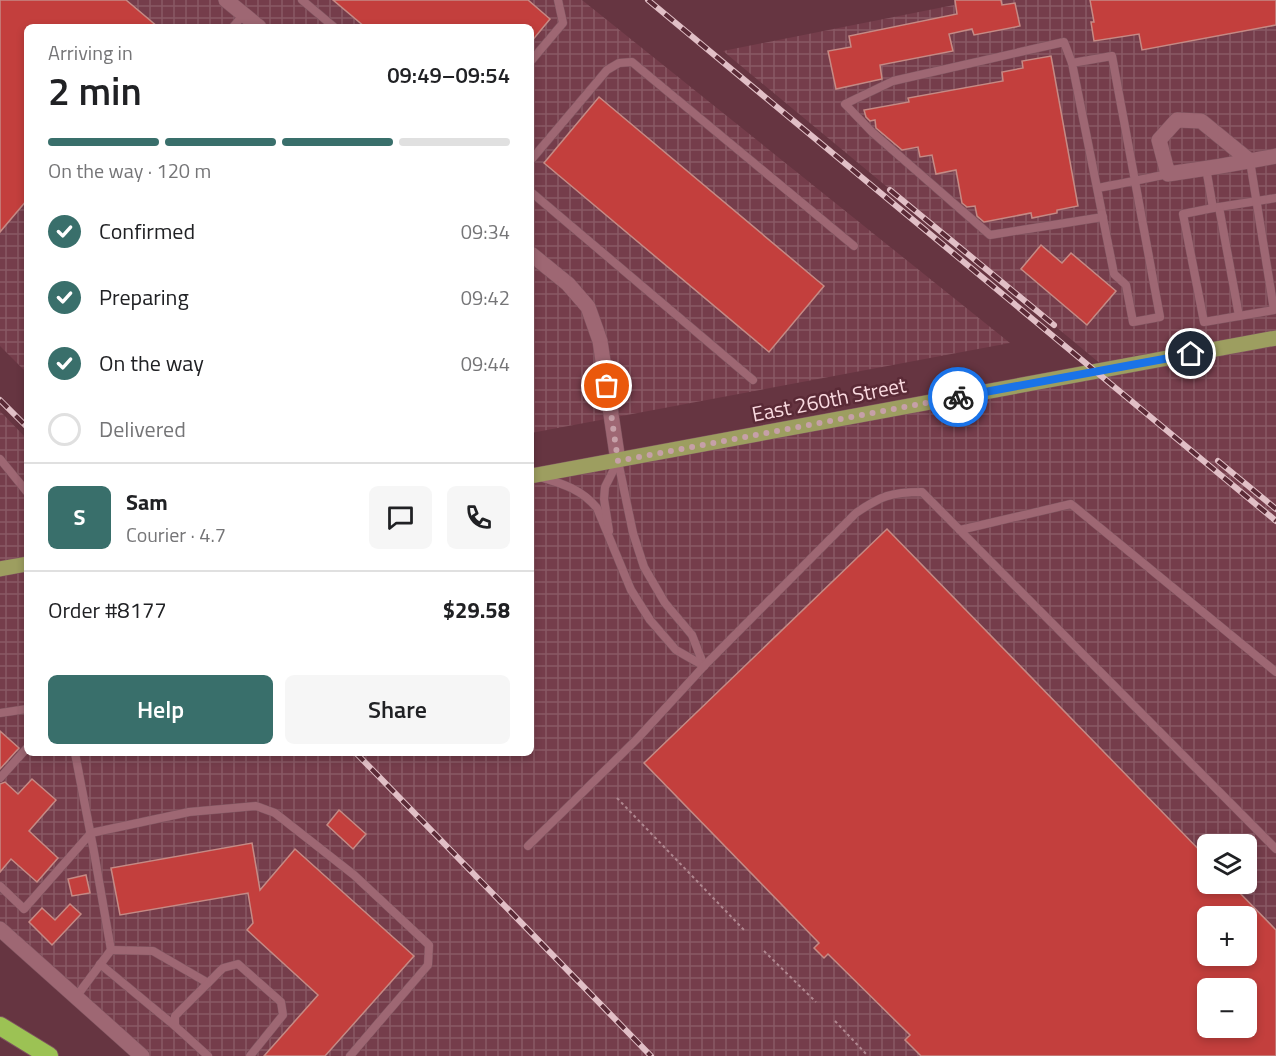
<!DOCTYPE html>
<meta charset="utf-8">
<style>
body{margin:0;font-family:"Titillium Web",sans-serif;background:#f6f6f6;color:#202124;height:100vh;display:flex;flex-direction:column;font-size:22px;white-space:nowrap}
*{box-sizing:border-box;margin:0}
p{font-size:20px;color:#757577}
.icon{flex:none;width:33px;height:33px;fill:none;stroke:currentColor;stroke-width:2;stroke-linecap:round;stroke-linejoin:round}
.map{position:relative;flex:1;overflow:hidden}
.side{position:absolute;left:24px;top:24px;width:510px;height:732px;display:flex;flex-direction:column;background:#fff;border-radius:9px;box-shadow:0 3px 9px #0003}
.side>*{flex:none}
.buttons{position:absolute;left:1197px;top:834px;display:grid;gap:12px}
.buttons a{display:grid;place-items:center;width:60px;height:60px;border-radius:9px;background:#fff;box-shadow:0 3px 9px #0003;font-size:30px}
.pin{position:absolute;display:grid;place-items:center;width:51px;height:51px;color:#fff;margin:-26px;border:3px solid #fff;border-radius:50%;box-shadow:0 2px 6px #0007}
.courier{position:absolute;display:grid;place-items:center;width:60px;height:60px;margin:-30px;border:4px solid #1a73e8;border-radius:50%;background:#fff;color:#222;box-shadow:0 2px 8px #0007}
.summary em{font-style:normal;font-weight:600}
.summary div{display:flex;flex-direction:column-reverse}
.summary{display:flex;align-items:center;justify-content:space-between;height:102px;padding:0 24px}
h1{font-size:39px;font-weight:600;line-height:45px}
.bar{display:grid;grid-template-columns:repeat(4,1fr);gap:9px 6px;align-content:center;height:72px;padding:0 24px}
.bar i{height:8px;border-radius:4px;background:#e0e0e0}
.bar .current{background:#396f6b}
.bar p{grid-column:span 4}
.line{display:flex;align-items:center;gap:15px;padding:0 24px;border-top:2px solid #e0e0e0}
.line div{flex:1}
.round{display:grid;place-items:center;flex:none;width:63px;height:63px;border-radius:9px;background:#f6f6f6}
ol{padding:0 24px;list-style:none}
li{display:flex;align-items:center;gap:18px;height:66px}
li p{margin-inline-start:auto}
li .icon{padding:6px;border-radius:50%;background:#396f6b;color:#fff;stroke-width:4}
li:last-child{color:#757577}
li i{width:33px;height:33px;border:3px solid #e0e0e0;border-radius:50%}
.button{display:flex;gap:12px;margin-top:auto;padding:12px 24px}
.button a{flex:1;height:69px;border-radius:9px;background:#396f6b;color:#fff;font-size:24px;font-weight:600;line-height:69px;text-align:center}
.button a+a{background:#f6f6f6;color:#202124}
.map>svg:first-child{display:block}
.industrial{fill:url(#industrial-grid);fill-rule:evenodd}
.building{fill:#c33f3d;stroke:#c58a85;stroke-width:1.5;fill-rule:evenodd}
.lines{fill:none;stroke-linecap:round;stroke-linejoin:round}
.service-casing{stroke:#7e535e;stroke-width:9}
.minor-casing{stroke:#7e535e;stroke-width:16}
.tertiary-casing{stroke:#7e535e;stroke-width:16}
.primary-casing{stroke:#7e535e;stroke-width:16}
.motorway-casing{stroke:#7e535e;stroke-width:20}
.path{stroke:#b08790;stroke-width:2;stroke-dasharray:3 3;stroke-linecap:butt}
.service{stroke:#9e6773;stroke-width:8}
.minor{stroke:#9e6773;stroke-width:15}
.tertiary{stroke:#9e6773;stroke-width:15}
.primary{stroke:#9d9e60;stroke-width:15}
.motorway{stroke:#9cc254;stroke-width:18}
.rail-casing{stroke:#e1bfc6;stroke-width:6}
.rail{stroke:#5a2a36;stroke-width:4;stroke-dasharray:11;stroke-linecap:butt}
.done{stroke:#c6a0a8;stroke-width:6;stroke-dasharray:0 10.8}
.route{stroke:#1a73e8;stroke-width:8}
.labels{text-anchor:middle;stroke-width:5;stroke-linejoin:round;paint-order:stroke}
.street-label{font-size:21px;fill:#f9d9df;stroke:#5a2a36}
</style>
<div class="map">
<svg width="1276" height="1056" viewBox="0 0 1276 1056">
<defs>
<pattern id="industrial-grid" width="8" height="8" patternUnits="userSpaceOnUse" patternTransform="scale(1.5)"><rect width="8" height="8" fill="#753d4b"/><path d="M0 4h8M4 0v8" fill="none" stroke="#895864"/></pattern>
</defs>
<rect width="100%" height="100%" fill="#663541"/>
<g class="industrial">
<polygon points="0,0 582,0 1010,343 531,433 531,27 27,27 27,373 0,346"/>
<path d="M954,0H1276V1056H142L0,929V411L27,439V753H531V476L1108,370L723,51L954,5ZM1208,844H1246V884H1208ZM1208,916H1246V956H1208ZM1208,988H1246V1028H1208Z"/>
</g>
<g class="building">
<polygon points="0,0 126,0 158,27 27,27 27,200 0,232"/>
<polygon points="333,0 528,0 550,19 531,42 531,27 365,27"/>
<polygon points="955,0 1001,0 1002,5 1015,3 1020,26 974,35 972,29 949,34 953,51 880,65 882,79 836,89 828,51 851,47 849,36 957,14"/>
<polygon points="1090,0 1276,0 1276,25 1142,50 1139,34 1094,41 1091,22 1094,22"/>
<polygon points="1051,56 1078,206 1057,210 1057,213 1032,218 1031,213 984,222 977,216 975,206 967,207 962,203 956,170 936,174 932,155 920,157 918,147 902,150 876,128 875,120 870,121 866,117 864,110 909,102 908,98 1003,81 1002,72 1023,68 1022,61"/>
<polygon points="599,97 824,286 769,352 544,163"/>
<polygon points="1041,245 1062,263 1071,253 1116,291 1087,325 1021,269"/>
<path d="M887,529L1208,859V884H1231L1276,930V1056H921L905,1040L910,1035L828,954L824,958L814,948L819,943L644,763ZM1208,916H1246V956H1208ZM1208,988H1246V1028H1208Z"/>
<polygon points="0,731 19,748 0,769"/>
<polygon points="32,779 56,800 29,831 58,858 37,882 11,859 0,872 0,784 5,782 18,794"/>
<polygon points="339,810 366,834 353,849 327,825"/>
<polygon points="252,843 260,890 295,849 414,956 325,1056 264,1056 318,995 247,930 253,923 248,893 120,915 111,868"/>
<polygon points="86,875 90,893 72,896 68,879"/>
<polygon points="70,904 81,914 52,945 29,922 42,908 55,920"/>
</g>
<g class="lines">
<defs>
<g id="service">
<polyline points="302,0 334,27"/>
<polyline points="233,27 244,14"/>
<polyline points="531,61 563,23 558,0"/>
<polyline points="1072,63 1064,42 893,81 845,104 872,132 990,235 1103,217"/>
<polyline points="531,160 607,70 619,63 632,62 854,246"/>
<polyline points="1206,168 1213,208 1276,198"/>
<path d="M1097,188L1072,63L1112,56L1160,317L1133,322L1126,285L1114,274L1097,188C1120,184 1144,179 1168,174"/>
<polyline points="531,192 753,380"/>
<polyline points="1219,207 1239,316"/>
<polyline points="1213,208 1183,214 1204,322 1274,310 1250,161"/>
<polyline points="0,459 27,492"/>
<polyline points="618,461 633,533 644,567 665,603 692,635 704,666"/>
<path d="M540,477C563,484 581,489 597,508L631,590L650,620L676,650L704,666"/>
<polyline points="960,530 1071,504 1276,672"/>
<polyline points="609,531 604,499 605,487 618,461"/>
<polyline points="0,713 27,709"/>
<polyline points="75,753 94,852 111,950 76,997"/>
<polyline points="0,778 27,748"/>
<path d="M528,846L638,738L704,666L856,513C881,496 891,492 922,492L1276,849"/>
<polyline points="0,886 24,909 91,833 189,812 256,806 275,813 354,875 429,945 428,965 350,1056"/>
<polyline points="111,950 153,951 208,983"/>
<polyline points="100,964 175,1026"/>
<polyline points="208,1056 175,1026 175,1016 223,968 238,964 281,1002 283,1015 250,1056"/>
</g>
<g id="minor">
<polyline points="226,0 259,27"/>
<path d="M1250,161L1201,121L1177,120L1159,140L1168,174C1204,169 1240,163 1276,156"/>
<polyline points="531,254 568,284 588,307 600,341 618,461"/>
</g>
<polyline id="tertiary" points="0,929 142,1056"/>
<g id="primary">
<polyline points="531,476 1276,338"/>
<polyline points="0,569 27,564"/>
</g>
<polyline id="motorway" points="0,1026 49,1056"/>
</defs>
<use href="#service" class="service-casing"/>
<use href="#minor" class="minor-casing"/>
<use href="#tertiary" class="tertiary-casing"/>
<use href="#primary" class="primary-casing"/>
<use href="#motorway" class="motorway-casing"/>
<g class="path">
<polyline points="617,798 745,931"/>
<polyline points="764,951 816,1002"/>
<polyline points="835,1021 868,1056"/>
</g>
<use href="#service" class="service"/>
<use href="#minor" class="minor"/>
<use href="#tertiary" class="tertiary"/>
<use href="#primary" class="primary"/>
<use href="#motorway" class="motorway"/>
<defs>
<g id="rail">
<polyline points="648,0 1276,521"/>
<polyline points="890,190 1054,325"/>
<polyline points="0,400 27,427"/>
<polyline points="1218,461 1276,509"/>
<polyline points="356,753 651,1056"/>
</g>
</defs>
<use href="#rail" class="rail-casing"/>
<use href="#rail" class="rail"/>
</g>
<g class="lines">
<polyline class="done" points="607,386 618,461 958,397"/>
<polyline class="route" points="958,397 1191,354"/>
</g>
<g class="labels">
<g class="street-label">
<text transform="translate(829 400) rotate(-11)" y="7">East 260th Street</text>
</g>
</g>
</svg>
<div class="buttons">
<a><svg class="icon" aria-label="layers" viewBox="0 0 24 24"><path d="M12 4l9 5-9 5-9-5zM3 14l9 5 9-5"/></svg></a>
<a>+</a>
<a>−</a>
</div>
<div class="pin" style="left:607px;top:386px;background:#ea580c"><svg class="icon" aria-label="bag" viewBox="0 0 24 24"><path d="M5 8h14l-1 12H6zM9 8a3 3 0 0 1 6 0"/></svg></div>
<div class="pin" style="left:1191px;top:354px;background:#1f2937"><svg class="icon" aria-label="home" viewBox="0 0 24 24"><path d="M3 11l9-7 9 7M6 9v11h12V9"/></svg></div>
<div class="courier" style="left:958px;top:397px"><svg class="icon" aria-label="bike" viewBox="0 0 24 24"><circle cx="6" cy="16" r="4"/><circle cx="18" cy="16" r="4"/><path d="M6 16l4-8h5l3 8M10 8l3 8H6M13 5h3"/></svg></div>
<section class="side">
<div class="summary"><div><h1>2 min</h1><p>Arriving in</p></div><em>09:49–09:54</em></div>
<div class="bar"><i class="current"></i><i class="current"></i><i class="current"></i><i></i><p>On the way · 120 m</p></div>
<ol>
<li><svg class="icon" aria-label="check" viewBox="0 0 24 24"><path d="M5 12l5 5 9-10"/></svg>Confirmed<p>09:34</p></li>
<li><svg class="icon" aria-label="check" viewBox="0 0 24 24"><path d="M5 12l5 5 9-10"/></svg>Preparing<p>09:42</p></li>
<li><svg class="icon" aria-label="check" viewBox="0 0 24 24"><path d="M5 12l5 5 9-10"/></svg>On the way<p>09:44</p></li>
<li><i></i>Delivered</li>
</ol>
<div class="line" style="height:108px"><b class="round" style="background:#396f6b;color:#fff">S</b><div><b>Sam</b><p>Courier · 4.7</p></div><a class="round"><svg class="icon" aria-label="chat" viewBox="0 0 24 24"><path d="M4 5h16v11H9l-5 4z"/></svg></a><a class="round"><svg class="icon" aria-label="phone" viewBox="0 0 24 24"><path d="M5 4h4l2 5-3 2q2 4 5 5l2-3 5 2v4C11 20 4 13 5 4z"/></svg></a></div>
<div class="line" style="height:78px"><div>Order #8177</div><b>$29.58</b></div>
<div class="button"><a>Help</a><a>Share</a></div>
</section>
</div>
